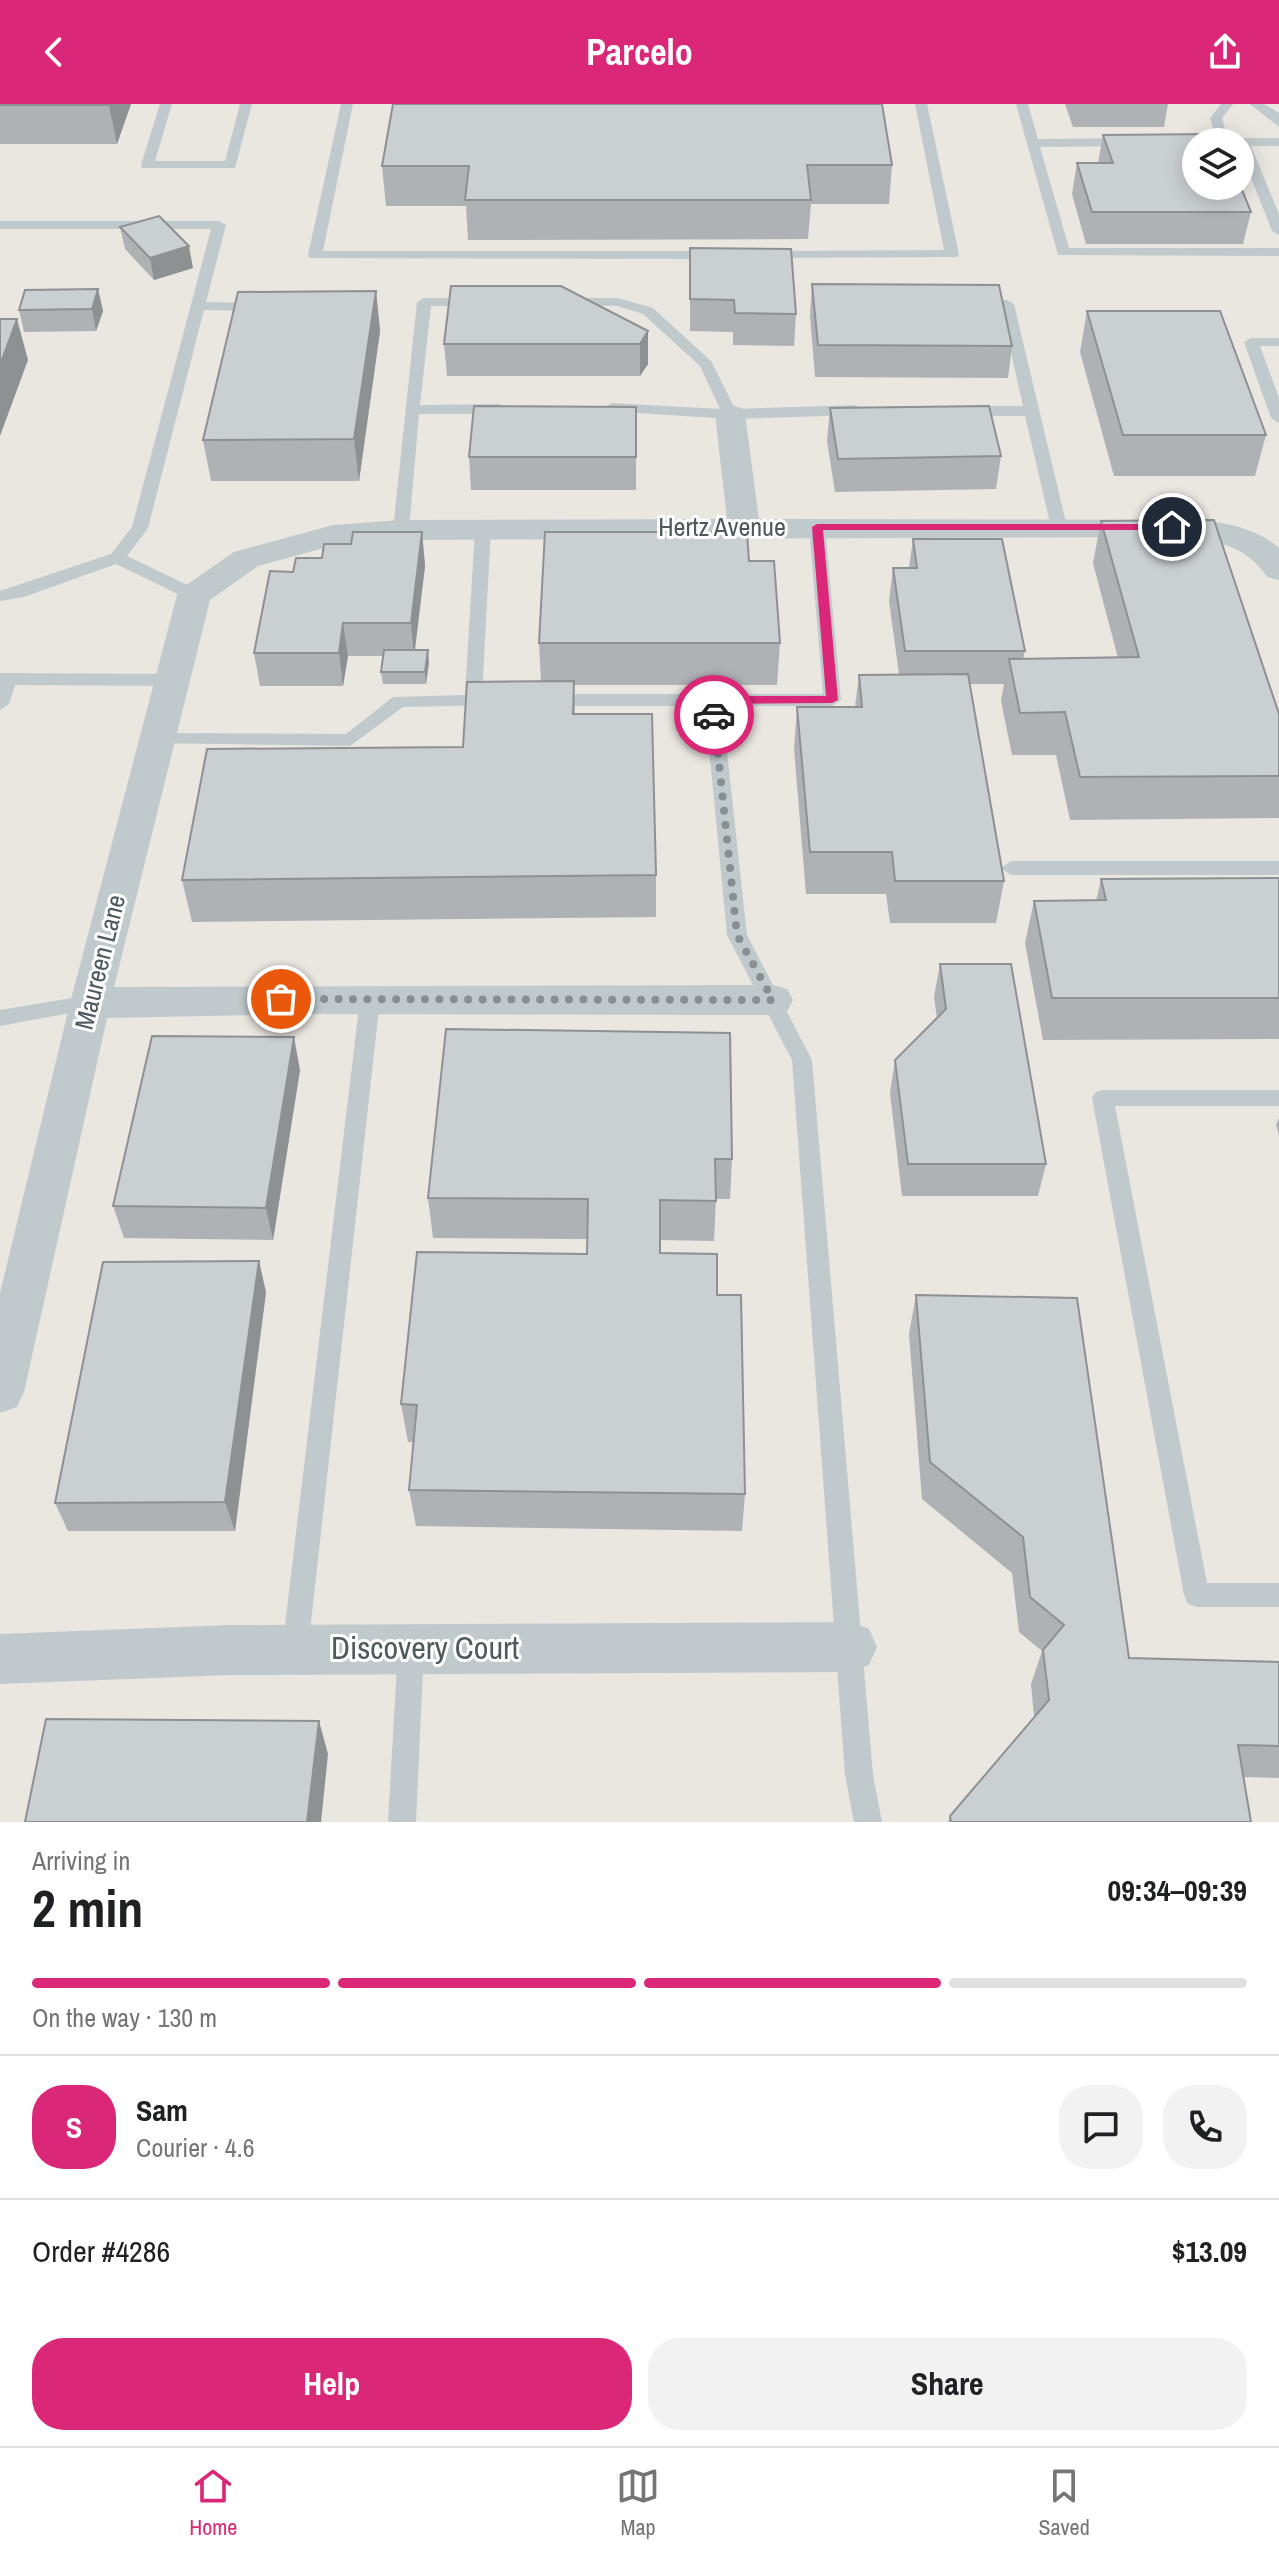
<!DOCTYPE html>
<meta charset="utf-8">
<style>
body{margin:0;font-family:"Archivo Narrow",sans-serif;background:#f2f2f2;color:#202124;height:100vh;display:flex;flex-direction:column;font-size:30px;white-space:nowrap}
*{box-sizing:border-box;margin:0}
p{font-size:26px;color:#757577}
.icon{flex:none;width:44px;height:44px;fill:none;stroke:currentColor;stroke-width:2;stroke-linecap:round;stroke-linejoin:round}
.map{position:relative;height:1718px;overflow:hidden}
.details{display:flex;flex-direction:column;background:#fff;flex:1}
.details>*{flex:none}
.buttons{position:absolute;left:1182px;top:24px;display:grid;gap:16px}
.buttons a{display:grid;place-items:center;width:72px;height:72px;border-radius:50%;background:#fff;box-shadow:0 4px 20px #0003;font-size:40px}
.pin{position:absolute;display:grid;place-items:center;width:68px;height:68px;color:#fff;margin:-34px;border:4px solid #fff;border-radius:50%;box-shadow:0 2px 8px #0007}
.courier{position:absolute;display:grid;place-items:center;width:80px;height:80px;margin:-40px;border:6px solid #db2777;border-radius:50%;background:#fff;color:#222;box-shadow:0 2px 10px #0007}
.overview em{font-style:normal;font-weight:700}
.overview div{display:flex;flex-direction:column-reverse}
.overview{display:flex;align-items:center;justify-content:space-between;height:136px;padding:0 32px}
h1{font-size:52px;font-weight:700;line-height:60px}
.bar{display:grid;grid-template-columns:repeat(4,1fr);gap:12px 8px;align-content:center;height:96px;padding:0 32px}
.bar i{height:10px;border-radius:6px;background:#e0e0e0}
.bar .selected{background:#db2777}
.bar p{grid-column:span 4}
.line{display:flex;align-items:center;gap:20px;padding:0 32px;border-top:2px solid #e0e0e0}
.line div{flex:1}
.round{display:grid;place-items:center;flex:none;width:84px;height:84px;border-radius:32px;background:#f2f2f2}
.button{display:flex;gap:16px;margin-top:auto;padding:16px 32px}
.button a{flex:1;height:92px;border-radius:32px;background:#db2777;color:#fff;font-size:32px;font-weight:700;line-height:92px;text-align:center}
.button a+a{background:#f2f2f2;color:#202124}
header{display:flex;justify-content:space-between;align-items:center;height:104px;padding:0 32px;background:#db2777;color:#fff;font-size:36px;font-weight:700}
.menu{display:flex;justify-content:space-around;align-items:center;height:112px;border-top:2px solid #e0e0e0;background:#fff;font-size:22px;color:#757577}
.menu a{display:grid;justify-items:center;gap:4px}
.menu .selected{color:#db2777}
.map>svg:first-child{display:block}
.commercial{fill:#eae6e0;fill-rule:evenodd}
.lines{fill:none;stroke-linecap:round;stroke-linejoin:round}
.service{fill:#c0cacd;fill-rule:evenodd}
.minor{fill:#c0cacd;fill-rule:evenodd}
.wall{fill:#aeb2b4}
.shaded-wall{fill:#8d9192}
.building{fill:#cacfd1;stroke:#8d9192;stroke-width:2}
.route{fill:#db2777}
.done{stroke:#878f92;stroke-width:8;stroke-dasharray:0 14.4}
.labels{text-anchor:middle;stroke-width:6;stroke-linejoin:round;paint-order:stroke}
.street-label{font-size:26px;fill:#4c5a5e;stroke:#fff}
.near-street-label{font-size:32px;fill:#4c5a5e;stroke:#fff}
</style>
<header><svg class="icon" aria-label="back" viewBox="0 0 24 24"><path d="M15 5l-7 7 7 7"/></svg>Parcelo<svg class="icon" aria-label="share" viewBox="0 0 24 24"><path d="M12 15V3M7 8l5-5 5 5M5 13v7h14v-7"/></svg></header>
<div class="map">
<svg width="1279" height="1718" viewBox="0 0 1279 1718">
<rect width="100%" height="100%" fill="#f4f2f3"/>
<path class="commercial" d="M0,0H1279V1718H0ZM1196,38H1240V82H1196Z"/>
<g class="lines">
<g class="service">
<polygon points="160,0 172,0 155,57 225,57 240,0 252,0 235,64 142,64 141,61"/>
<polygon points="341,0 353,0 323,147 716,147 723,151 716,155 310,154 308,151"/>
<polygon points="915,0 927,0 959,150 957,153 759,154 759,148 764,147 944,146"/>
<polygon points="1016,0 1028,0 1038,35 1128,34 1134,38 1128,42 1040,43 1069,144 1279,144 1279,152 1058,151"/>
<polygon points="1221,0 1233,0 1222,14 1229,38 1217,38 1210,14"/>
<polygon points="1250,0 1264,0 1279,9 1279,23"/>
<polygon points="1243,34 1279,34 1279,42 1251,42 1279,110 1279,131 1272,127 1240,46 1240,38 1237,38"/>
<polygon points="0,117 219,117 226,121 206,198 259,199 266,203 259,207 204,206 148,424 127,452 200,487 200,495 188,495 116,460 24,493 0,497 0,487 111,450 132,423 211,125 0,125"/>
<polygon points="424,194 475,194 482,198 475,202 431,202 420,301 500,300 508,305 500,310 419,310 409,426 401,431 393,426 417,198"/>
<polygon points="563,194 618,194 653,204 711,257 735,305 855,301 863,306 855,311 730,315 607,307 604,304 612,299 720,305 700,262 643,210 617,202 558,201 556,198"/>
<polygon points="976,196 1007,196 1014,200 1067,423 1065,426 1053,426 1051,423 1025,312 963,312 955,307 963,302 1023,302 1001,204 971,203 971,197"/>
<polygon points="1251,234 1279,234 1279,242 1260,242 1279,294 1279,319 1271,314 1244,238"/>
<polygon points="817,418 825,423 841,596 832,602 722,602 747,831 812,956 873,1671 882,1718 854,1718 845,1671 792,956 727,831 705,602 549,602 540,596 549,590 823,590 809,423"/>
<polygon points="483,420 491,425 482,591 499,593 502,597 499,601 403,603 350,642 150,639 147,635 156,629 346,630 393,593 465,591 475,425"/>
<polygon points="0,569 171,570 180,576 171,582 15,581 9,600 0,606"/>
<polygon points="1011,757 1279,757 1279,771 1011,771 1001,764"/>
<polygon points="370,887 377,890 380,895 308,1546 304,1555 295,1559 286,1555 282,1546 360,895 363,890"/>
<polygon points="90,891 97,894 100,899 97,904 0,922 0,906"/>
<polygon points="1103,986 1279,986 1279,1002 1115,1002 1207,1479 1279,1479 1279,1503 1197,1503 1188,1500 1184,1491 1092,994 1096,988"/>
<polygon points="411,1531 420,1535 424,1544 416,1718 388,1718 398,1544 402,1535"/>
</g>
<g class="minor">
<path d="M730,301L741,304L745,310L759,415L1203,416C1230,420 1258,425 1279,444V476L1267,473C1244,438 1211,436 1172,433L401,436L335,441L258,462L210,496L114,883L773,881L787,885L793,896L787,907L773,911L313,910L107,914L24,1288L17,1303L0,1309V1189L70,899L177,491L182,484L234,448L333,421L401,416L727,415L715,310L719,304Z"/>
<polygon points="851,1518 869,1525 877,1543 869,1561 851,1568 231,1571 0,1580 0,1530 231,1521"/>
</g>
</g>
<g class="wall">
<polygon points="0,0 131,0 117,40 0,40"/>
<polygon points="1065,0 1168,0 1164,23 1073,23"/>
<polygon points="1103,31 1251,108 1243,140 1086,140 1072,90 1077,59 1098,59"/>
<polygon points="892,61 889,100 811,100 808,135 468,136 466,102 386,102 382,62"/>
<polygon points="120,123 193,164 154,176 125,145"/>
<polygon points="690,144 796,210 794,242 733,241 733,228 690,227"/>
<polygon points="812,180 1012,242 1008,274 815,273 810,212"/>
<polygon points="98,185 103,207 96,227 24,228 19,206"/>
<polygon points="376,187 380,227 359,377 211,377 203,336"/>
<polygon points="1087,207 1266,331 1255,372 1114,372 1080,248"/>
<polygon points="648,227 648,260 640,272 447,272 444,240"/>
<polygon points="636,303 636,386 471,386 469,353"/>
<polygon points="830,304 1001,352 996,385 835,388 827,337"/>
<polygon points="1101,417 1279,610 1279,714 1070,716 1056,651 1012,651 1001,597 1004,580 970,580 1004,777 996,819 890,819 886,790 806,790 794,645 797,603 855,603 859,571 899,570 889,497 893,464 909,464 913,435 1025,547 1023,555 1118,554 1093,459"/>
<polygon points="422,428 425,462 415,546 429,558 426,580 383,580 381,568 383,552 348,552 343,582 260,582 254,549 293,468 351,440"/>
<polygon points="749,457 780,539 777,581 574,581 575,610 656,771 656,813 192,818 182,776 463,643 541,577 539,539"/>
<polygon points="1279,774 1279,935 1043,936 1025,839 1034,797 1096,797 1101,775"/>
<polygon points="940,860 1046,1060 1038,1092 902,1092 890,989 895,956 937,914 934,893"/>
<polygon points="446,925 732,1055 730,1095 716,1095 714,1137 660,1136 660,1149 717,1191 745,1390 742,1427 416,1422 409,1386 414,1338 408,1338 401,1300 587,1150 587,1135 433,1134 428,1094"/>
<polygon points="300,966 273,1136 124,1134 113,1102"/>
<polygon points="1279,1014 1279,1031 1276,1021"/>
<polygon points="266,1188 235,1427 68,1427 55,1399"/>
<polygon points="916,1191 1129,1554 1279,1558 1279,1674 1243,1673 1251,1718 948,1718 950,1712 1034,1613 1031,1580 1042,1547 1019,1528 1012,1469 922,1395 909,1230"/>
</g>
<g class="shaded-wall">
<polygon points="110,0 131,0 117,40 109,1"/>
<polygon points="189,142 193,164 154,176 150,154"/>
<polygon points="98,185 103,207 96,227 92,205"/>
<polygon points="376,187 380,227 359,377 354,335"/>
<polygon points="17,215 28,256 0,332 0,261"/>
<polygon points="648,227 648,260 640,272 640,240"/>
<polygon points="422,428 425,462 414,552 411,519"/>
<polygon points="343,519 348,552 343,582 339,549"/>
<polygon points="428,546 429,558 426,580 425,568"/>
<polygon points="294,933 300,966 273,1136 266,1104"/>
<polygon points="259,1157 266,1188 235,1427 225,1398"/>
<polygon points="319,1617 328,1650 321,1718 307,1718"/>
</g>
<g class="building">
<polygon points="0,0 110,0 109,1 0,1"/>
<polygon points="393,0 882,0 892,61 807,61 811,96 465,96 469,62 382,62"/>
<polygon points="1219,30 1222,38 1196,38 1196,82 1240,81 1251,108 1092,108 1077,59 1113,59 1103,31"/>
<polygon points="159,112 189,142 150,154 120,123"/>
<polygon points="690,144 791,145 796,210 735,209 734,196 690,195"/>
<polygon points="812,180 999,181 1012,242 818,241"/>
<polygon points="451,182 561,182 648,227 640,240 444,240"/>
<polygon points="98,185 92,205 19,206 25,186"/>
<polygon points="376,187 354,335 203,336 238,188"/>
<polygon points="1087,207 1220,207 1266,331 1123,331"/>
<polygon points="0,215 17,215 0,261"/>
<polygon points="474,302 636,303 636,353 469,353"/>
<polygon points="989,302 1001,352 838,355 830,304"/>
<polygon points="1214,416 1279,610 1279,672 1080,673 1065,608 1020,609 1009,555 1139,553 1101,417"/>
<polygon points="353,428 422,428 411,519 343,519 339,549 254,549 270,467 293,468 296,454 322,454 324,440 351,440"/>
<polygon points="545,428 747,428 749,457 774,457 780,539 539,539"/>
<polygon points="913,435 1002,435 1025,547 905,547 893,464 917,464"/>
<polygon points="384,546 428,546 425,568 381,568"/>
<polygon points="968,570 1004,777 895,777 892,748 810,748 797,603 862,603 859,571"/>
<polygon points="574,577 573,610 652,610 656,771 182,776 207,645 463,643 467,578"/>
<polygon points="1279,774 1279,894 1052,894 1034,797 1106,796 1101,775"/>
<polygon points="940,860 1011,860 1046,1060 908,1060 895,956 946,905"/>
<polygon points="446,925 730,929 732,1055 715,1055 716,1097 660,1096 660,1149 717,1150 717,1191 741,1191 745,1390 409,1386 417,1301 401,1300 417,1148 587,1150 588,1095 428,1094"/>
<polygon points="152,932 294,933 266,1104 113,1102"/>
<polygon points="259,1157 225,1398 55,1399 103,1158"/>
<polygon points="916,1191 1077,1194 1129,1554 1279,1558 1279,1642 1238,1641 1251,1718 951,1718 950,1712 1049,1596 1043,1546 1064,1521 1030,1493 1023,1433 930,1358"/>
<polygon points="46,1615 319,1617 307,1718 25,1718"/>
</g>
<polygon class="route" points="817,420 1172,420 1177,423 1172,426 823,426 838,596 832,599 719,600 718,614 710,614 707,596 713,592 826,592 812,423"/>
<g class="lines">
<polyline class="done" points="281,895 773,896 737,831 714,611"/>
</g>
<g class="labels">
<g class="street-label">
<text x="722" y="432">Hertz Avenue</text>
<text transform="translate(100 858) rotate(-76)" y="9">Maureen Lane</text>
</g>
<g class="near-street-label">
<text x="425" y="1555">Discovery Court</text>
</g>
</g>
</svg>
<div class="buttons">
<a><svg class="icon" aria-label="layers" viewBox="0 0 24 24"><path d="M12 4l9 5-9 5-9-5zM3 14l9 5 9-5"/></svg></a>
</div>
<div class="pin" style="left:281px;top:895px;background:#ea580c"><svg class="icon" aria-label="bag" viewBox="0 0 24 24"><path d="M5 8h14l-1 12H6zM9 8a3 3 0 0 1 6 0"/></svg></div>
<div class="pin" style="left:1172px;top:423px;background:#1f2937"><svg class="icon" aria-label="home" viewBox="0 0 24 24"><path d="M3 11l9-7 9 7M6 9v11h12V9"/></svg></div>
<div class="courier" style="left:714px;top:611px"><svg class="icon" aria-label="car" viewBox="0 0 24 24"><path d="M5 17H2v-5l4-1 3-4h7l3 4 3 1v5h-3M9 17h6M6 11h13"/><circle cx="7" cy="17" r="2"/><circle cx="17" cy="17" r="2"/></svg></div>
</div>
<section class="details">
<div class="overview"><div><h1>2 min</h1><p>Arriving in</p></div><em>09:34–09:39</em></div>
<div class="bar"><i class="selected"></i><i class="selected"></i><i class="selected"></i><i></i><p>On the way · 130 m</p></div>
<div class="line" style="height:144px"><b class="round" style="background:#db2777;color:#fff">S</b><div><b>Sam</b><p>Courier · 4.6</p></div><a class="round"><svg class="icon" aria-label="chat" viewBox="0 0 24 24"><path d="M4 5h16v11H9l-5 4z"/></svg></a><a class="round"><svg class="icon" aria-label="phone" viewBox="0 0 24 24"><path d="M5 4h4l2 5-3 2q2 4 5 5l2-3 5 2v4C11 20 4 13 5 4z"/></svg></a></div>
<div class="line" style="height:104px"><div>Order #4286</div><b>$13.09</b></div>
<div class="button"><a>Help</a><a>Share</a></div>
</section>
<nav class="menu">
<a class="selected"><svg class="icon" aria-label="home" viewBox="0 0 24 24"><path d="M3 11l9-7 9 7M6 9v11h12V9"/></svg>Home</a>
<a><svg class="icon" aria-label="map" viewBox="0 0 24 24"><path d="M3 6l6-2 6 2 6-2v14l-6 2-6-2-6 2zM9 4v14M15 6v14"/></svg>Map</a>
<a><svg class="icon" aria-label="saved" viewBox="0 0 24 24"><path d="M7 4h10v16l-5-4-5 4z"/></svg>Saved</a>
</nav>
